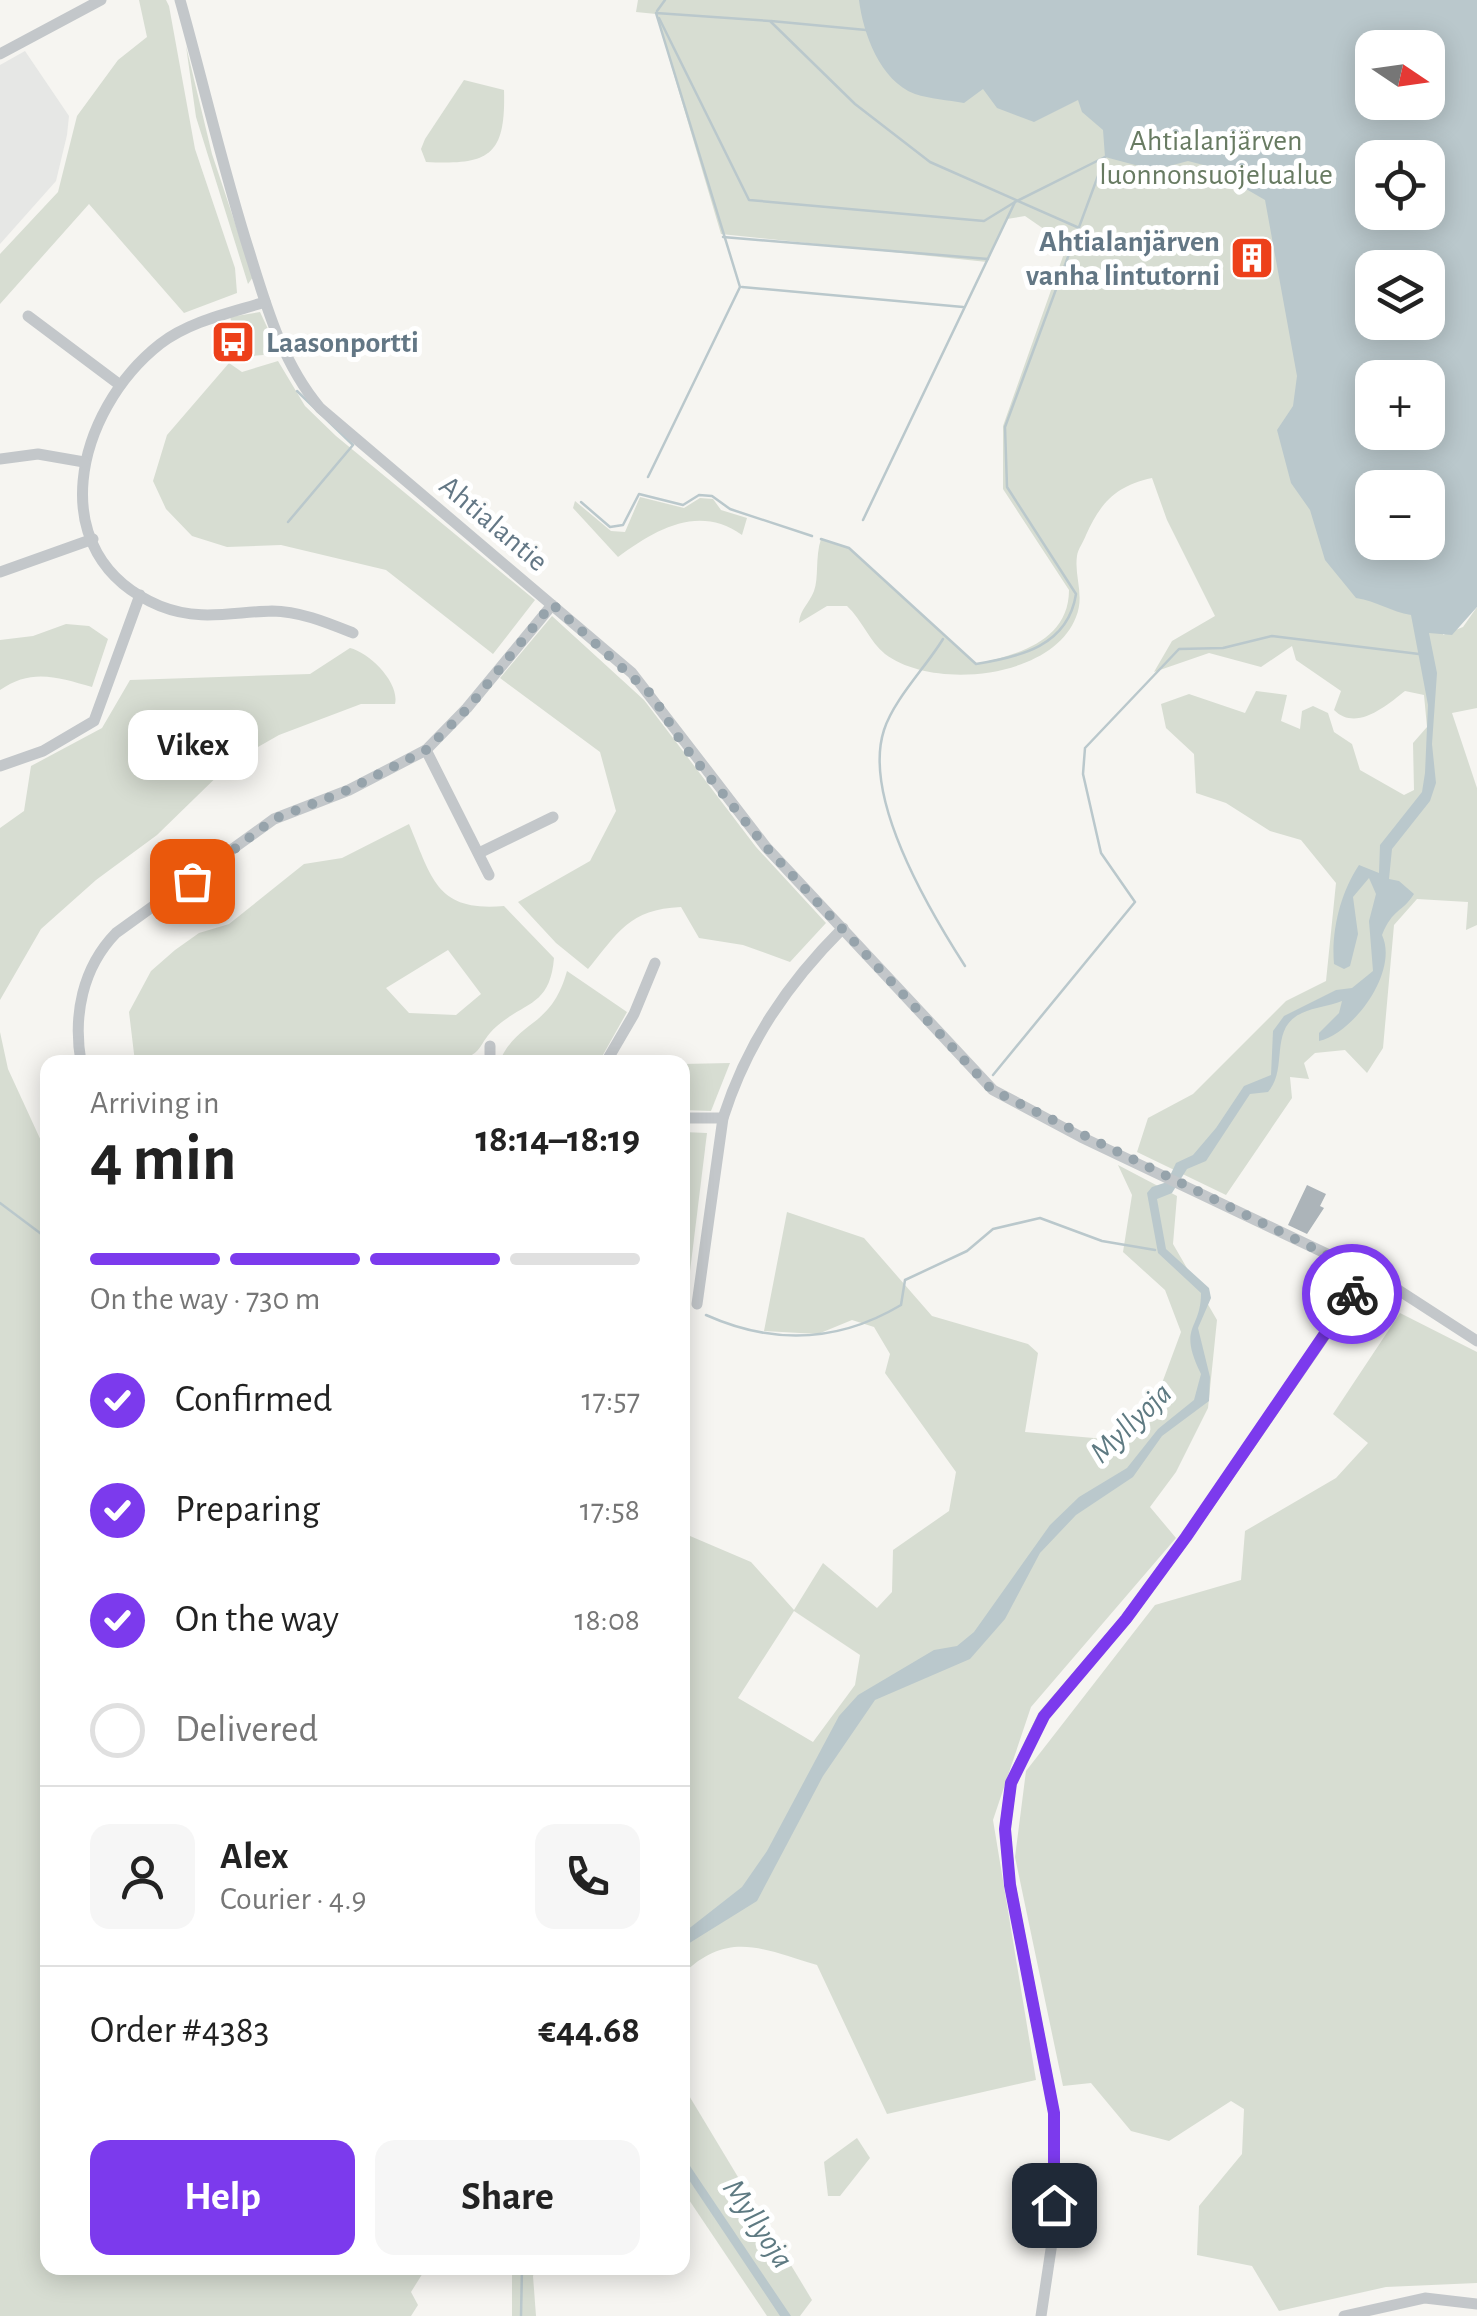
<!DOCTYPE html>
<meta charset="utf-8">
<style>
body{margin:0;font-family:"Alegreya Sans",sans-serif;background:#f6f6f6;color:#222;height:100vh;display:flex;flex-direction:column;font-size:38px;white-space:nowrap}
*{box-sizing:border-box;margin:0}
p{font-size:32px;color:#767676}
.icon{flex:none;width:55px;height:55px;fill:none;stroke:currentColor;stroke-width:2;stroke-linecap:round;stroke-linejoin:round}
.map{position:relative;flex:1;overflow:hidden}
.sheet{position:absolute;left:40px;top:1055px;width:650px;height:1220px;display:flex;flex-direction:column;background:#fff;border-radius:20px;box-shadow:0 5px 25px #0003}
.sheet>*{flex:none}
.needle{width:65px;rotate:103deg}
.buttons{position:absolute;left:1355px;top:30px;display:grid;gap:20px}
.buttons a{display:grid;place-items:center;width:90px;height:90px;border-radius:20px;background:#fff;box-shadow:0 5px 25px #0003;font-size:50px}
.pin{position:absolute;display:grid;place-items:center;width:85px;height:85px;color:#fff;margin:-42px;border-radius:20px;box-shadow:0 5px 15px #0006}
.courier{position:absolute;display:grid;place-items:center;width:100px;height:100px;margin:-50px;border:8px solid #7c3aed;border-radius:50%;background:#fff;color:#222;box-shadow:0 2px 12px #0007}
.bubble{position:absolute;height:70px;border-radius:20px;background:#fff;box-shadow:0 5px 25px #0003;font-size:32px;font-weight:700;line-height:70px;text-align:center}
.head em{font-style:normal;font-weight:700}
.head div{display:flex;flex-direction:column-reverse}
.head{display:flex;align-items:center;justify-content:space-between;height:170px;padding:0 50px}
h1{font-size:65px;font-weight:700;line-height:75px}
.bar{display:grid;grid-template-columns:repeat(4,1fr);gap:15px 10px;align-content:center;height:120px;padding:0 50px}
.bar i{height:12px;border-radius:8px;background:#e0e0e0}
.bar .selected{background:#7c3aed}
.bar p{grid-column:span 4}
.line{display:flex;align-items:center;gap:25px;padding:0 50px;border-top:2px solid #e0e0e0}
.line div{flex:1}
.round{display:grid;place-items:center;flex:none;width:105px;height:105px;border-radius:20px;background:#f6f6f6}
ol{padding:0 50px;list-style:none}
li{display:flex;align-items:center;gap:30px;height:110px}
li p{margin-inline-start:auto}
li .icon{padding:10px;border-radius:50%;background:#7c3aed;color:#fff;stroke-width:4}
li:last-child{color:#767676}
li i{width:55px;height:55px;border:5px solid #e0e0e0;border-radius:50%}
.button{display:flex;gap:20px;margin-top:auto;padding:20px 50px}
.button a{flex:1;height:115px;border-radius:20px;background:#7c3aed;color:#fff;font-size:40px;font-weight:700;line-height:115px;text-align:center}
.button a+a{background:#f6f6f6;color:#222}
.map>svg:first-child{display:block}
.built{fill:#e6e7e5}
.green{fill:#d7ddd2;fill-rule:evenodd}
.water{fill:#bac8cc;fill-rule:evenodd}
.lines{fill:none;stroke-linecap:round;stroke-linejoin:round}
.stream{stroke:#bac8cc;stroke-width:2.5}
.building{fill:#acb4b9}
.minor{stroke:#c3c7ca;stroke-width:11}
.done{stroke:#96a3ab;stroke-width:10;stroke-dasharray:0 18}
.route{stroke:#7c3aed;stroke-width:12}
.labels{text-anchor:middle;stroke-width:10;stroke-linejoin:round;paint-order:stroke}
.park-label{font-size:30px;fill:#687b62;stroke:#fff}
.poi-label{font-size:30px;font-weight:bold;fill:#637785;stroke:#fff;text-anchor:end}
.street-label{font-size:30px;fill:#637785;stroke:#fff}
.water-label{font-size:32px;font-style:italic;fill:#5e7a82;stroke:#fff}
</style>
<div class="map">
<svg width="1477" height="2316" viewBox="0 0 1477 2316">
<rect width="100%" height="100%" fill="#f6f5f1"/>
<polygon class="built" points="25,51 69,116 67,135 56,181 0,244 0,65"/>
<g class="green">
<polygon points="139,0 166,0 169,6 195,149 235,268 237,293 184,313 89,204 0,304 0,254 58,192 77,116 118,60 147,37"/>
<path d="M638,0H1477L1443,635L1463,627L1477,607V708L1452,713L1477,788V925L1466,930L1468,902L1417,899L1394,925L1383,1048L1367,1073L1345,1050L1315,1053L1304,1063L1309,1079L1290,1077L1292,1098L1226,1195L1137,1152L1148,1118L1193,1094L1286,1001L1326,981L1336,883L1301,840L1270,831L1226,803L1196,793L1194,754L1166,728L1161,704L1189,694L1245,713L1256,691L1287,695L1281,721L1300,729L1302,711L1313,706L1328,713L1334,732L1352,744L1360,770L1404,795L1414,790L1413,743L1427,727L1424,695L1405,691C1386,706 1356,732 1334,710L1341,691L1296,660L1292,646L1261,667L1209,653L1154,672L1172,641L1215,616L1167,520L1152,478C1116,486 1101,502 1086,535C1084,541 1078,549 1077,556C1074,577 1085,595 1076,617C1053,678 934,691 885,654C870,642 862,620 847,606H827L799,623C800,609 809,604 814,591C819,578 815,557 821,539L849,548L976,664C1017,655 1069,641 1069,590L1003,489V426L1067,245L1025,216L1007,219L987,262L721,234L656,14L636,12ZM1372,48H1428V102H1372ZM1372,158H1428V212H1372ZM1372,268H1428V322H1372ZM1372,378H1428V432H1372ZM1372,488H1428V542H1372Z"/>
<polygon points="186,46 212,154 253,277 248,284 196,117"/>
<path d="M464,80L504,90C506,157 488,165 426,162L421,149L425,139Z"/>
<polygon points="260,312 276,346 263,355 242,357 230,317"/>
<polygon points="278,361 305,406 336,436 535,600 493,654 386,570 281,545 227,547 192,536 166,509 153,481 167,435 229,363 242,372"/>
<path d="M640,497L684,508L700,498L713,499L721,510L747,518L742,535C699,504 656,529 618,557L573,508L575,501L611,531L625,532Z"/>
<path d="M552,616L644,700L756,847L826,923L790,962L743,945L699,938L681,907C629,909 618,933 588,969L556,943L518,902L590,861L616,811L600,752L500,678Z"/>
<path d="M66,624L89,626L108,639L92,687C58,677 31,668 0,690V640L33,636Z"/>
<path d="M350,648C370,653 400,683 395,704H361L279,735L233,761L157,835L96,880L41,929L0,1000V828L24,811L31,766L102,728L130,680L310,674Z"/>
<path d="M409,824C432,878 436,912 504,906L554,958C550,1006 526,1001 497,1026C476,1044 486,1056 450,1062C427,1067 412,1052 389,1062H135L129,1012L151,971L175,950L199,933L229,924L304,864L342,858ZM448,950L481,994L456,1015L409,1013L386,988Z"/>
<path d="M567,971L627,1012L599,1062H499C519,1018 551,1029 567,971Z"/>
<polygon points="0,1032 8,1069 48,1156 48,2268 426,2268 411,2292 418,2305 411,2316 0,2316"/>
<polygon points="730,1063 711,1111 683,1110 683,1064"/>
<polygon points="683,1132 707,1133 685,1312 682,1312"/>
<path d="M1118,1165L1177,1196L1173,1244L1217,1320L1208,1408L1176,1472L1150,1507L1176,1538L1031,1707L993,1820L1036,2080L887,2114L817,1965C764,1950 729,1929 683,1974V1533L751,1562L794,1610L823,1563L877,1608L892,1592L893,1550L949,1511L956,1472L885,1373L890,1354L874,1327L852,1320L818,1334L764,1331L787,1212L864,1238L932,1316L1028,1344L1038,1353L1025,1432L1105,1439L1155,1402L1181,1332L1165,1290L1123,1252L1132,1195ZM794,1611L860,1655L855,1685L813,1742L738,1698Z"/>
<polygon points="1400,1313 1477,1352 1477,2283 1386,2287 1279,2311 1252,2266 1197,2255 1199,2206 1242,2154 1244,2109 1231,2101 1169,2141 1131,2131 1091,2083 1063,2086 1015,1857 1026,1771 1155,1605 1241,1580 1245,1531 1336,1478 1368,1443 1333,1414"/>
<polygon points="682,2084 812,2300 800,2316 767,2316 683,2191"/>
<polygon points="857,2138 870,2158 840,2196 828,2196 824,2162"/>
<polygon points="512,2268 536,2268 533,2276 536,2316 512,2316"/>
</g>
<g class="water">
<path d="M859,0H1477V607L1452,635L1429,633L1437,673L1432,744L1436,783L1430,801L1392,849L1389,879L1399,881L1414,894C1402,913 1393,908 1382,935C1399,971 1354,1033 1319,1041V1033L1339,1013L1342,1001C1329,1006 1315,1007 1302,1013C1268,1028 1289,1068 1268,1092L1250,1094L1206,1161L1187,1169L1172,1193L1157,1199L1166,1249L1209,1288L1211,1298L1198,1328L1210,1377L1209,1401L1162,1436L1133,1477L1076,1515L1040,1553L1005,1619L970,1659L875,1700L823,1776L757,1901L683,1947L682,1934L742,1887L767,1851L839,1716L858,1695L934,1650L957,1646L974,1632L1050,1525L1079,1497L1127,1468L1158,1429L1194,1400L1201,1374C1177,1325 1201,1331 1201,1293L1158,1253L1147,1193L1152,1187L1167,1182L1176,1163L1193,1155L1216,1128L1244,1086L1271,1075L1273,1031L1284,1016L1336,990L1352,988L1373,971L1369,921L1376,894L1369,878L1353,897L1358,934L1350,966L1344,969L1334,964C1331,930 1341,892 1359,865L1379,873L1380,845L1422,792L1425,773L1428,705L1411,615C1391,612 1377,601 1356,598L1325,560L1310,510L1291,483L1277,430L1293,406L1297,376L1265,200L1234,182L1223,170L1188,161L1154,170L1105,157L1103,130L1082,112L1078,100L1034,122L997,108L983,89L964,103C948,100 930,99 915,94C880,81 863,33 859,0ZM1372,48H1428V102H1372ZM1372,158H1428V212H1372ZM1372,268H1428V322H1372ZM1372,378H1428V432H1372ZM1372,488H1428V542H1372Z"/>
<polygon points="682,2154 696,2175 791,2316 780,2316 683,2171"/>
</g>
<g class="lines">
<g class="stream">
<polyline points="657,11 665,0"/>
<polyline points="659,18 749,200 984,221 1015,202"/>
<polyline points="771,21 866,30"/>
<polyline points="723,237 988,259"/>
<polyline points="742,287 963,307"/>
<polyline points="648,477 740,287 656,13 770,21 855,104 930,162 1077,227"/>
<polyline points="581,502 610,527 623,525 639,494 683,505 699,495 712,496 730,509 812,536"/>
<polyline points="863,520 1015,202 1105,157"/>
<polyline points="288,522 353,445 297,391"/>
<path d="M821,539L849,548L976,664C1020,657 1068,646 1076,594L1007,487L1005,427L1105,157"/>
<path d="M943,639C926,667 894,699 884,730C862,798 929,910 965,966"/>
<polyline points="993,1075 1135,902 1101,853 1083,774 1085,748 1179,649 1223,648 1272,636 1419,654"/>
<polyline points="0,1203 48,1239"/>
<polyline points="682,1307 687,1309"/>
<path d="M706,1315C773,1345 839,1342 901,1305L905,1280L967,1251L993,1229L1040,1218L1102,1241L1155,1250"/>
<polyline points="521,2316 522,2268"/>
</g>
</g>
<polygon class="building" points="1307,1185 1326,1194 1320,1206 1324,1208 1307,1234 1288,1225"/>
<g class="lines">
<g class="minor">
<path d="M180,0C204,85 223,170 250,254C267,309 283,364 320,408L632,673L766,847L993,1090L1081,1137L1386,1282L1477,1341"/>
<polyline points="0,54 101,0"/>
<path d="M265,302C230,313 190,321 160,344C76,410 39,555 160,606C200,622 232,612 272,611C299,611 328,623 353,633"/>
<polyline points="28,316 120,385"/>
<polyline points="0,459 38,454 84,462"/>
<polyline points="0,572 93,539"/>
<polyline points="426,750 489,875"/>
<polyline points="0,766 43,751 94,721 140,595"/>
<polyline points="479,853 553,817"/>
<path d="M81,1062C73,1016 82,968 116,933L274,819L349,790L426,750L467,708L552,605"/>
<polyline points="490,1062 490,1046"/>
<polyline points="606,1062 634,1014 655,963"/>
<polyline points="682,1118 723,1118"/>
<path d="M697,1304L723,1118C747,1043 787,984 843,928"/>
<polyline points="1041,2316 1053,2236 1054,2113 1010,1885 1005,1829 1011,1783 1043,1716 1126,1619 1186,1537 1348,1302 1362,1272"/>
<polyline points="1344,2316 1425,2298 1477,2304"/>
</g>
</g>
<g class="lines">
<polyline class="done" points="192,881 274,819 348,790 426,750 468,708 552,604 652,695 684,746 766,847 992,1090 1362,1272 1352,1294"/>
<polyline class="route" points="1054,2205 1054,2113 1010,1885 1005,1829 1011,1783 1044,1716 1126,1619 1186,1537 1352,1294"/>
</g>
<defs>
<symbol id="building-square" viewBox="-11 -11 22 22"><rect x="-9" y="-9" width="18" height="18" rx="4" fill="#ed401a" stroke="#fff"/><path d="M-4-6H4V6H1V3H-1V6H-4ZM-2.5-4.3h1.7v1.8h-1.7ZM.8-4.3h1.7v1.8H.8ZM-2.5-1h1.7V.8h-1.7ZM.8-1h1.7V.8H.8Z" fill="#fff"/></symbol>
<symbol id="bus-square" viewBox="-11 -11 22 22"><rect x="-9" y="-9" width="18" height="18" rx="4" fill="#ed401a" stroke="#fff"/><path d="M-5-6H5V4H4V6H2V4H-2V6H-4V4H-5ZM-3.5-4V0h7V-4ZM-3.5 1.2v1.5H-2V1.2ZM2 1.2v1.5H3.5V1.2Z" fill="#fff"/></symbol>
</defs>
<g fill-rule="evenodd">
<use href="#building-square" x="1227" y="233" width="50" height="50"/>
<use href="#bus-square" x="208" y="317" width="50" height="50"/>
</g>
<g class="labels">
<g class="park-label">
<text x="1216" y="150">Ahtialanjärven<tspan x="1216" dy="34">luonnonsuojelualue</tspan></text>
</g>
<g class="poi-label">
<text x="1220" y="251">Ahtialanjärven<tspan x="1220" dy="34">vanha lintutorni</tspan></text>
<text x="266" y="352" text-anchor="start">Laasonportti</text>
</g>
<g class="street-label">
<text transform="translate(494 523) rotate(40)" y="10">Ahtialantie</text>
</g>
<g class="water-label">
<text transform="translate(1130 1422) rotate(-44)" y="11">Myllyoja</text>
<text transform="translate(759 2223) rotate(56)" y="11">Myllyoja</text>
</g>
</g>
</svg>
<div class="buttons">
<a><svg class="needle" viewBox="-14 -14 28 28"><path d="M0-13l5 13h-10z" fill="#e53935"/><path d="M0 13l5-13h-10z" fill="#767676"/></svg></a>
<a><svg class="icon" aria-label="locate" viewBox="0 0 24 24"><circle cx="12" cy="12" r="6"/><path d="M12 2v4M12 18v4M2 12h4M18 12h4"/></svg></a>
<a><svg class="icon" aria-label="layers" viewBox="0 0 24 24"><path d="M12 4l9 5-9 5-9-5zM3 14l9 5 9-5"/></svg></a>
<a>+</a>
<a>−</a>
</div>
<div class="pin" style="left:192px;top:881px;background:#ea580c"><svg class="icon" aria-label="bag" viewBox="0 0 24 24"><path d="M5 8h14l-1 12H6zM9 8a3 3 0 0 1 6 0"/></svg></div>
<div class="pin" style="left:1054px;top:2205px;background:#1f2937"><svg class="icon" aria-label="home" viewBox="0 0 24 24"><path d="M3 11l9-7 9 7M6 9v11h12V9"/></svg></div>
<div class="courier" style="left:1352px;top:1294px"><svg class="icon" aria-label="bike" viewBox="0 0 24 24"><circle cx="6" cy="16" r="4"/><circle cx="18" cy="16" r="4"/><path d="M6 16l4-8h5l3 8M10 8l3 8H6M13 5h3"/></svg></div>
<div class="bubble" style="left:128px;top:710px;width:130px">Vikex</div>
<section class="sheet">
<div class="head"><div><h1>4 min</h1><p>Arriving in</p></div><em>18:14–18:19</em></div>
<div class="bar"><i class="selected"></i><i class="selected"></i><i class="selected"></i><i></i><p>On the way · 730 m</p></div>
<ol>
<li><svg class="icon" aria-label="check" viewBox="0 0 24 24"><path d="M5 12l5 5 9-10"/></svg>Confirmed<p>17:57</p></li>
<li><svg class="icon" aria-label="check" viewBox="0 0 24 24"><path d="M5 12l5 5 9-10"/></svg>Preparing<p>17:58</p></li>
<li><svg class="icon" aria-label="check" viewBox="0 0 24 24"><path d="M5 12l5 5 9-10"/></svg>On the way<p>18:08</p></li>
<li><i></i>Delivered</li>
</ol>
<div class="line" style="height:180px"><a class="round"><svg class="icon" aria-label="person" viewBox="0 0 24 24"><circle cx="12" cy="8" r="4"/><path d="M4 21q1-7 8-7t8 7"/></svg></a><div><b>Alex</b><p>Courier · 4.9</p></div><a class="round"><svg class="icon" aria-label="phone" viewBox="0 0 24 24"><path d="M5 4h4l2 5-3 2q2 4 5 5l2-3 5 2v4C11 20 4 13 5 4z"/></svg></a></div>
<div class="line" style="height:130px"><div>Order #4383</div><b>€44.68</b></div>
<div class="button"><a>Help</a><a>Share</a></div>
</section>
</div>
